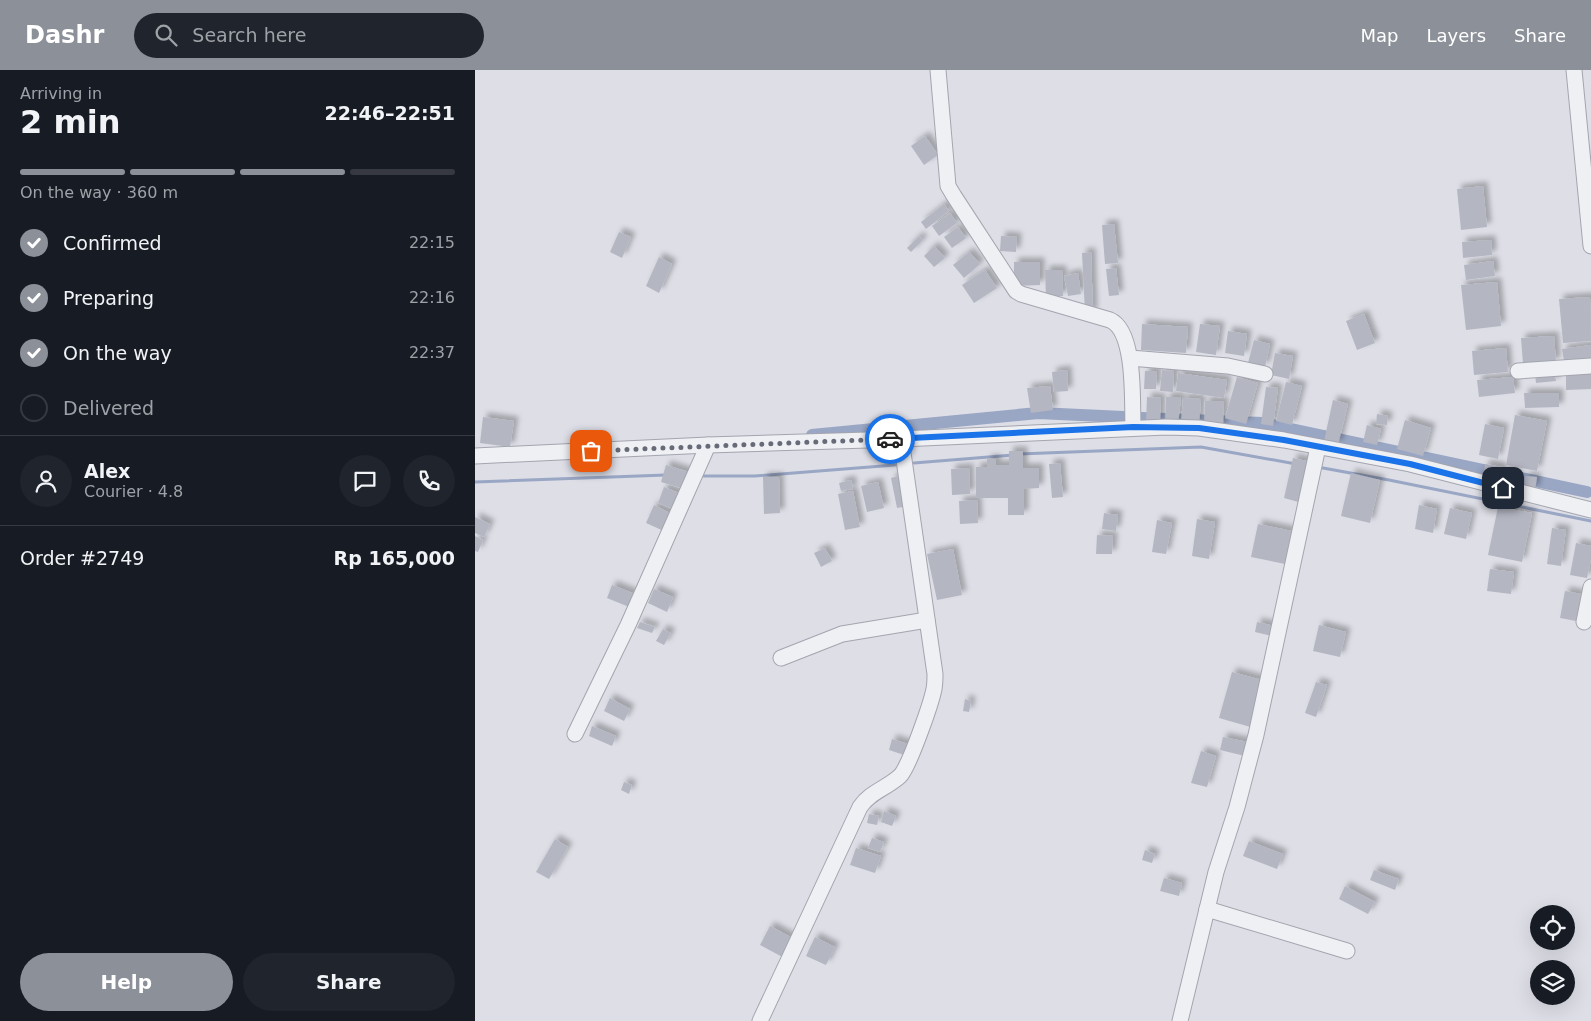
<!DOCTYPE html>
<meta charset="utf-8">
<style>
body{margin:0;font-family:"DejaVu Sans",sans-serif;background:#20242c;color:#f1f3f6;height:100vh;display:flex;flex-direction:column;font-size:19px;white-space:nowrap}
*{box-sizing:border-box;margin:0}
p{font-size:16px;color:#9ea1a6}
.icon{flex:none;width:28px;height:28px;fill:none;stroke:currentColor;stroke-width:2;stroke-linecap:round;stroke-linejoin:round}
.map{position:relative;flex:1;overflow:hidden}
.panel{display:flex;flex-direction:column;background:#171b24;width:475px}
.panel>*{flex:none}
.fabs{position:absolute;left:1055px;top:835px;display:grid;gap:10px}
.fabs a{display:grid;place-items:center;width:45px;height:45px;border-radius:50%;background:#171b24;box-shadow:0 5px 20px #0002;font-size:25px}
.pin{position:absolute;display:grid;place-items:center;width:42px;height:42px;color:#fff;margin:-21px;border-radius:10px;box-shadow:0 2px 8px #0006}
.courier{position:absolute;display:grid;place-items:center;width:50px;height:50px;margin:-25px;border:4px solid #1a73e8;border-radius:50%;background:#fff;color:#222;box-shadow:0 1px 6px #0007}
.headline em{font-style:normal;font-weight:600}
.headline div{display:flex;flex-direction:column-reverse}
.headline{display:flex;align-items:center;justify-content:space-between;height:85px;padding:0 20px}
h1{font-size:32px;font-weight:600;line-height:38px}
.bar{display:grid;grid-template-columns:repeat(4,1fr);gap:8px 5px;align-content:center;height:60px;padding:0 20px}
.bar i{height:6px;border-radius:4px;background:#363941}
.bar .current{background:#8c9099}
.bar p{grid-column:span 4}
.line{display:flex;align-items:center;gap:12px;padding:0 20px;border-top:1px solid #363941}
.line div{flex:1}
.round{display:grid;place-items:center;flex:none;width:52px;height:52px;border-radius:26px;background:#20242c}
ol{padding:0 20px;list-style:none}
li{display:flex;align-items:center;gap:15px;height:55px}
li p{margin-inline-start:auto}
li .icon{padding:5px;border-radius:50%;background:#8c9099;color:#fff;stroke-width:4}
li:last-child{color:#9ea1a6}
li i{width:28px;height:28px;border:2px solid #363941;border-radius:50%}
.button{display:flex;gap:10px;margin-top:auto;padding:10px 20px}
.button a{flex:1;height:58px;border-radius:30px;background:#8c9099;color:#fff;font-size:20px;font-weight:600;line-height:58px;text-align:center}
.button a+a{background:#20242c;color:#f1f3f6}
header{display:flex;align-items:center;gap:30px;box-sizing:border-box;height:70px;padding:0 25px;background:#8c9099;color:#fff}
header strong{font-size:24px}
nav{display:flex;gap:28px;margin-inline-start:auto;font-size:18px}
.search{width:350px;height:45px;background:#20242c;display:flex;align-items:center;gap:12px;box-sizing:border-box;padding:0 18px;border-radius:28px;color:#9ea1a6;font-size:19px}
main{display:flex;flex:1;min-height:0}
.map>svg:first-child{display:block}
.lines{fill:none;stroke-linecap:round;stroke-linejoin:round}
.stream{stroke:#99a6c4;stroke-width:3}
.canal{stroke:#99a6c4;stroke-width:12}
.building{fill:#b4b7c2;filter:url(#shadow)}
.minor-casing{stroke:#a3a5af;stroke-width:17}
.minor{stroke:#eff0f4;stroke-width:15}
.done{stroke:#676a77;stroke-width:5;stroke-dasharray:0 9}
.route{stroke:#1a73e8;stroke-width:6}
</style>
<header>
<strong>Dashr</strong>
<div class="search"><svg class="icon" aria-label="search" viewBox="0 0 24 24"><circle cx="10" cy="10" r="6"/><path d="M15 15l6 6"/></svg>Search here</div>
<nav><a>Map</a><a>Layers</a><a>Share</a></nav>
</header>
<main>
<section class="panel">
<div class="headline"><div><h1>2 min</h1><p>Arriving in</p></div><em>22:46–22:51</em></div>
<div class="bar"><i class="current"></i><i class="current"></i><i class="current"></i><i></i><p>On the way · 360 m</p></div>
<ol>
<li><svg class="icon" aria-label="check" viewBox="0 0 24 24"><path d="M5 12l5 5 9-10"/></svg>Confirmed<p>22:15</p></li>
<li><svg class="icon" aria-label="check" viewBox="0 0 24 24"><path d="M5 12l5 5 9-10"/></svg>Preparing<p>22:16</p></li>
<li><svg class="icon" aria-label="check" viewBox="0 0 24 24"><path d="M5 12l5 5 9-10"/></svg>On the way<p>22:37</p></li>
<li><i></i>Delivered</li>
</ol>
<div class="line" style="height:90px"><a class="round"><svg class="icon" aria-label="person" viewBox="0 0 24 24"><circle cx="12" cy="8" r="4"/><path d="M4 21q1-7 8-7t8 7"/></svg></a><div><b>Alex</b><p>Courier · 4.8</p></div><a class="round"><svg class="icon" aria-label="chat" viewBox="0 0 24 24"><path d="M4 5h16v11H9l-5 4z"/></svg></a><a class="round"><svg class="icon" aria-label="phone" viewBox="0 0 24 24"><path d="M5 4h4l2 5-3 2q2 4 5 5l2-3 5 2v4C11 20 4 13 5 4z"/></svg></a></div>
<div class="line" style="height:65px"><div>Order #2749</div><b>Rp 165,000</b></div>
<div class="button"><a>Help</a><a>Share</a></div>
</section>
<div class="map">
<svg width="1116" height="951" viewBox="0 0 1116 951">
<defs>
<filter id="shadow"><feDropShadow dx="4.5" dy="-4.5" stdDeviation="2.5" flood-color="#0004"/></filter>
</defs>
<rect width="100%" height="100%" fill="#dddee6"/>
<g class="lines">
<g class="stream">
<polyline points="544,384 726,377 821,394"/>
<polyline points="439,393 538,385"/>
<polyline points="848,398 914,410 1116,451"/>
<polyline points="229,406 280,406 420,395"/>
<polyline points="0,412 191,405"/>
</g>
<g class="canal">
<polyline points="667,348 787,353 1112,422"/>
<polyline points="337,365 563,343 648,347"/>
</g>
</g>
<g class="building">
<polygon points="450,66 463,85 449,95 436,76"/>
<polygon points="1008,116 1012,157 986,160 982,119"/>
<polygon points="469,134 474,141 451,159 446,152"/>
<polygon points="475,143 482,153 464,166 457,156"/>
<polygon points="639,154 643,193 630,194 627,155"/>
<polygon points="483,157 491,168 477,178 469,167"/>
<polygon points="144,162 156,167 147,188 135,182"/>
<polygon points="444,166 448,170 436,182 432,178"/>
<polygon points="526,166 542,167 541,182 525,181"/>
<polygon points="1016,170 1017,185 988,188 987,172"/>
<polygon points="459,176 470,188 459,197 449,186"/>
<polygon points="494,182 505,194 489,208 478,195"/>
<polygon points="616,182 618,243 610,243 607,183"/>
<polygon points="184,187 197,194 184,223 171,216"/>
<polygon points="1018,191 1020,206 991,210 989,195"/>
<polygon points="539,192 565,192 565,215 539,216"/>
<polygon points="641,198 644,225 634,226 631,199"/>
<polygon points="510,200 522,218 499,233 487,215"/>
<polygon points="570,200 587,200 588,226 571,227"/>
<polygon points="603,203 606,224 593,226 589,206"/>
<polygon points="1022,212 1026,256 991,260 986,215"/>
<polygon points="1115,227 1116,271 1088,273 1084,229"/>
<polygon points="889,244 900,273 882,280 871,251"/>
<polygon points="667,254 713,257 711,283 666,280"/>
<polygon points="725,254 745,256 741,285 721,282"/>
<polygon points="753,261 772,264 769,286 750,283"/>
<polygon points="1079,266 1081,292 1048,294 1046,268"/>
<polygon points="779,270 795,274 790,297 773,293"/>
<polygon points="1116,275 1116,294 1090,297 1087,279"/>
<polygon points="1031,278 1033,302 999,305 997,281"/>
<polygon points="800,283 818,286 814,309 796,305"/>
<polygon points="592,300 593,321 579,322 577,302"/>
<polygon points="687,300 699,301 698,322 685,321"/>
<polygon points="670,301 682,301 681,319 669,319"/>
<polygon points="1079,301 1081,311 1061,313 1060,304"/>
<polygon points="703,303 752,310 749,328 701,321"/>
<polygon points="1091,303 1116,303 1116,319 1091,320"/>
<polygon points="762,307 783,313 771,354 750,348"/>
<polygon points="1038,307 1040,323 1004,327 1002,310"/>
<polygon points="811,312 827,316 817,355 801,351"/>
<polygon points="575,316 578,340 556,343 552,318"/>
<polygon points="791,317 803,318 798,356 786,354"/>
<polygon points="1049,323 1084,323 1084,337 1050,338"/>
<polygon points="672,327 686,328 685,355 671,354"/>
<polygon points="691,327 706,327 703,355 690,355"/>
<polygon points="708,328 726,329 724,356 706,355"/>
<polygon points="858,330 873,334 863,375 849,371"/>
<polygon points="730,331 749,331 748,358 729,358"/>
<polygon points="902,344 913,346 912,355 901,354"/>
<polygon points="1040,345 1072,351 1062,401 1031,395"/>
<polygon points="8,347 39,351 35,377 5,373"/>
<polygon points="930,350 956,358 948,386 922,379"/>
<polygon points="1010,354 1029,358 1023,389 1004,385"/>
<polygon points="892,355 906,359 902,375 888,372"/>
<polygon points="534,381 548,381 548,398 564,398 564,418 549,419 549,445 533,445 533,428 501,428 501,397 512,397 512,389 521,389 521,395 534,395"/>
<polygon points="818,388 836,392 827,433 809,428"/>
<polygon points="585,393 588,427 577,428 574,394"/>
<polygon points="1010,394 1027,397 1026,404 1009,401"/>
<polygon points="191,395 214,402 209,419 186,412"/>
<polygon points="494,398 495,424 477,425 476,399"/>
<polygon points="1032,398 1041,400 1038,417 1028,415"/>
<polygon points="876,403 905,410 895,453 866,446"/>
<polygon points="426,405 433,436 422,438 416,408"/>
<polygon points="1050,406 1062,407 1060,420 1049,419"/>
<polygon points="288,407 304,407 305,443 289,444"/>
<polygon points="376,410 378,419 366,421 364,413"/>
<polygon points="403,412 409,438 392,442 386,416"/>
<polygon points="189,417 209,425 203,441 183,433"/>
<polygon points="378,421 385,457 370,460 363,424"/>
<polygon points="502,430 503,453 485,454 484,431"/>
<polygon points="179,435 199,445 191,462 171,453"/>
<polygon points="944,435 962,439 958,463 940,459"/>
<polygon points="1023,437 1057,443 1047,492 1013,485"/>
<polygon points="975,438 997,443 991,469 969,464"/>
<polygon points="629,443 643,445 641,461 627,459"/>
<polygon points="0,447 15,454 9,467 0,463"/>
<polygon points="722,449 740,452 734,489 717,486"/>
<polygon points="682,450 697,453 691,484 677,482"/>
<polygon points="783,454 817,461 810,494 776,487"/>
<polygon points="1077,458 1091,460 1086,496 1072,494"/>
<polygon points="622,465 638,466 637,484 621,484"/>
<polygon points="0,466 8,470 3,482 0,481"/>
<polygon points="1101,473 1116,476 1116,489 1112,508 1095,505"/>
<polygon points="350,478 357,491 346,497 339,483"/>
<polygon points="478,479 487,525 462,530 452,484"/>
<polygon points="1015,499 1039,502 1036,524 1012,521"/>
<polygon points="137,515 160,524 154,537 132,528"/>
<polygon points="179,519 198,527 192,542 173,533"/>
<polygon points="1090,521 1106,524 1101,551 1085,548"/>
<polygon points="165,552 180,557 177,563 162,558"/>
<polygon points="782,552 799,556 797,566 780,562"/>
<polygon points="844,555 871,562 865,587 838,581"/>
<polygon points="188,559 196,563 189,575 181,571"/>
<polygon points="757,602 791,611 779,658 744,648"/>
<polygon points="841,612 852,615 841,647 830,643"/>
<polygon points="135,628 155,639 149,651 129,641"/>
<polygon points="490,629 496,631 494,642 488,641"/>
<polygon points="117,656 141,666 137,676 114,666"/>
<polygon points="748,667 773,672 770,686 745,680"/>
<polygon points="417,669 436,675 432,686 414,680"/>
<polygon points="726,681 741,686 732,717 716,713"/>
<polygon points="149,712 157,715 154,724 146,720"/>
<polygon points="409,741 421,746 417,756 406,752"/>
<polygon points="394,744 404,746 402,755 392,753"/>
<polygon points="397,768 409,772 405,782 393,778"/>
<polygon points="80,769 93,777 74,809 61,802"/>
<polygon points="774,771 808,784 802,799 768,786"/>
<polygon points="381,778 406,786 400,803 375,795"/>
<polygon points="670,780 680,784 677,793 667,790"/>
<polygon points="899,800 924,809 920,820 895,810"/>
<polygon points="689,808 707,813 704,826 685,821"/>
<polygon points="870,816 900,832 893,844 864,829"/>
<polygon points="295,856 323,871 313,890 285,875"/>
<polygon points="340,867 360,877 351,895 331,886"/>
</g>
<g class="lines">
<defs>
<g id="minor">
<path d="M463,0L472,104L473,116L479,126L541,221L546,224L635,250C661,261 657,332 658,357"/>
<polyline points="1099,0 1116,176"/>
<polyline points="655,288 753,296 790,304"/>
<polyline points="1043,301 1116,296"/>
<polyline points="0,386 233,375 426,369 691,357 724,358 809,370 935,394 1116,440"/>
<polyline points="1109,552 1116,517"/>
<polyline points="306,588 367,564 452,550"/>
<polyline points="100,664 153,555 233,375"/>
<polyline points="732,839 872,881"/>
<path d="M285,951L385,737C395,722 412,718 425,706C434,697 456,634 459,619C460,614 460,609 460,604L426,369"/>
<polyline points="705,951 741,802 762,737 781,665 843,377"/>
</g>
</defs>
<use href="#minor" class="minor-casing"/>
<use href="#minor" class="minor"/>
</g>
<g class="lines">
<polyline class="done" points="116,381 415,369"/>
<polyline class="route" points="415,369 658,357 724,358 809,370 935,394 1028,418"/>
</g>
</svg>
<div class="fabs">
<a><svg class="icon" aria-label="locate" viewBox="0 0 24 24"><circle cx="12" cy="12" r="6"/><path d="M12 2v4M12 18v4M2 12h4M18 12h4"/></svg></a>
<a><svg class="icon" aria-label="layers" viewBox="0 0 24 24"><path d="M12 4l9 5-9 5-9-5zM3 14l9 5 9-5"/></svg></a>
</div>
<div class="pin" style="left:116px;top:381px;background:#ea580c"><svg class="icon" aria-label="bag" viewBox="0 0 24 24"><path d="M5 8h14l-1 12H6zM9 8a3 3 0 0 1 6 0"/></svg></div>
<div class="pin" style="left:1028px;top:418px;background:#1f2937"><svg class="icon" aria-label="home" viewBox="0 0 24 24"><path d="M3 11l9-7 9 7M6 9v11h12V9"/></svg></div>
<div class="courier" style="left:415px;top:369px"><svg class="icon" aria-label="car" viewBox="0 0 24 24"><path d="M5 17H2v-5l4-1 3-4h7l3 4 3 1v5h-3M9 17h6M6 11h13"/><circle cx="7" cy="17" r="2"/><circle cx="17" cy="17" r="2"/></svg></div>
</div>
</main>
